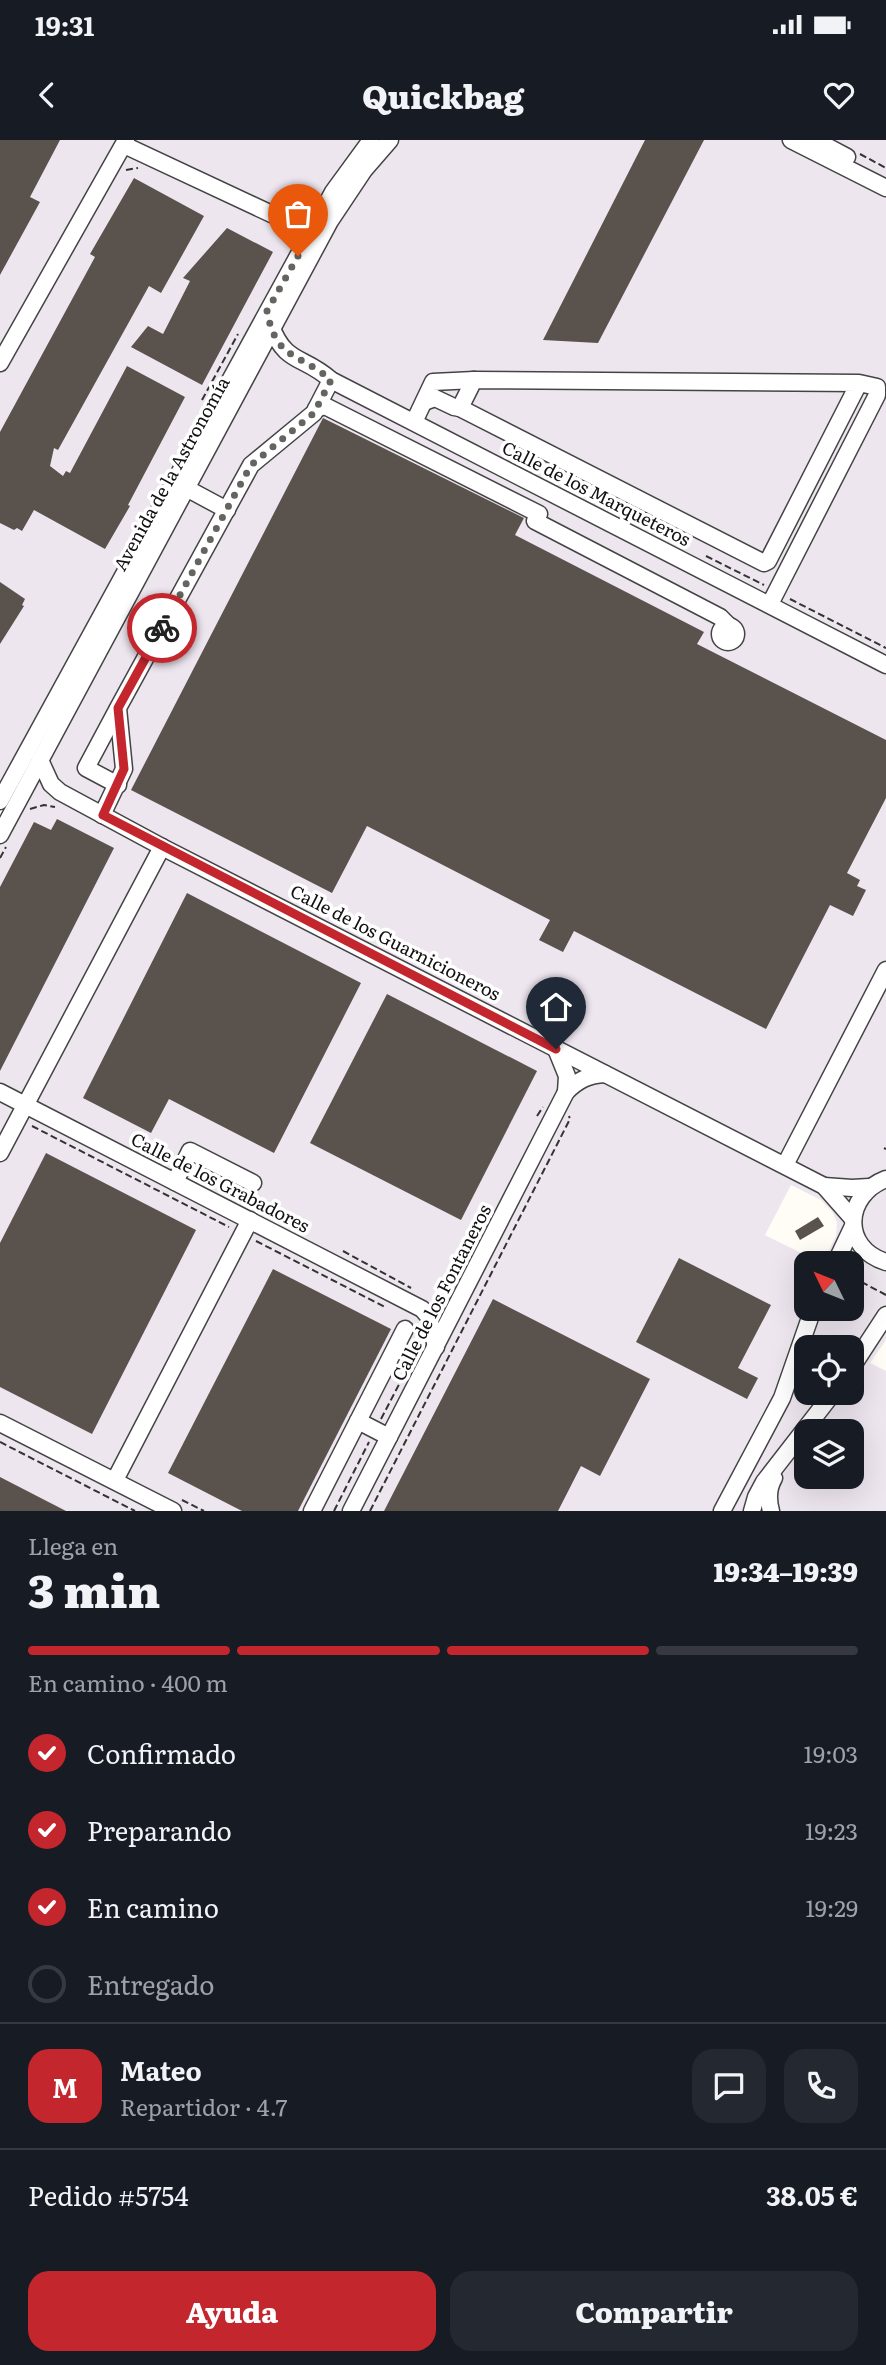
<!DOCTYPE html>
<html lang="es">
<meta charset="utf-8">
<style>
body{margin:0;font-family:Literata,serif;background:#242831;color:#f1f3f6;height:100vh;display:flex;flex-direction:column;font-size:26px;white-space:nowrap}
*{box-sizing:border-box;margin:0}
p{font-size:23px;color:#9ea1a6}
.icon{flex:none;width:38px;height:38px;fill:none;stroke:currentColor;stroke-width:2;stroke-linecap:round;stroke-linejoin:round}
.map{position:relative;height:1371px;overflow:hidden}
.details{display:flex;flex-direction:column;background:#171b24;flex:1}
.details>*{flex:none}
.needle{width:46px;rotate:313deg}
.fabs{position:absolute;left:794px;top:1111px;display:grid;gap:14px}
.fabs a{display:grid;place-items:center;width:70px;height:70px;border-radius:14px;background:#171b24;box-shadow:0 7px 28px #0002;font-size:35px}
.pin{position:absolute;display:grid;place-items:center;width:60px;height:60px;color:#fff;margin:-72px -30px;border-radius:50% 50% 50% 0;rotate:-45deg;box-shadow:0 0 7px #0007}
.pin .icon{rotate:45deg}
.courier{position:absolute;display:grid;place-items:center;width:70px;height:70px;margin:-35px;border:5px solid #c4262e;border-radius:50%;background:#fff;color:#222;box-shadow:0 2px 9px #0007}
.overview em{font-style:normal;font-weight:800}
.overview div{display:flex;flex-direction:column-reverse}
.overview{display:flex;align-items:center;justify-content:space-between;height:119px;padding:0 28px}
h1{font-size:46px;font-weight:800;line-height:52px}
.bar{display:grid;grid-template-columns:repeat(4,1fr);gap:10px 7px;align-content:center;height:84px;padding:0 28px}
.bar i{height:9px;border-radius:5px;background:#363941}
.bar .on{background:#c4262e}
.bar p{grid-column:span 4}
.line{display:flex;align-items:center;gap:18px;padding:0 28px;border-top:2px solid #363941}
.line div{flex:1}
.round{display:grid;place-items:center;flex:none;width:74px;height:74px;border-radius:21px;background:#242831}
ol{padding:0 28px;list-style:none}
li{display:flex;align-items:center;gap:21px;height:77px}
li p{margin-inline-start:auto}
li .icon{padding:7px;border-radius:50%;background:#c4262e;color:#fff;stroke-width:4}
li:last-child{color:#9ea1a6}
li i{width:38px;height:38px;border:4px solid #363941;border-radius:50%}
.action{display:flex;gap:14px;margin-top:auto;padding:14px 28px}
.action a{flex:1;height:80px;border-radius:21px;background:#c4262e;color:#fff;font-size:28px;font-weight:800;line-height:80px;text-align:center}
.action a+a{background:#242831;color:#f1f3f6}
.status{display:flex;justify-content:space-between;align-items:center;height:49px;padding:0 35px;background:#171b24;direction:ltr}
.status svg{height:19px;fill:currentColor}
header{display:flex;justify-content:space-between;align-items:center;height:91px;padding:0 28px;background:#171b24;font-size:32px;font-weight:800}
.map>svg:first-child{display:block}
.industrial{fill:#eee6ef;fill-rule:evenodd}
.building{fill:#5a524d}
.lines{fill:none;stroke-linecap:round;stroke-linejoin:round}
.minor-casing{stroke:#444;stroke-width:19}
.path{stroke:#333;stroke-width:2;stroke-dasharray:7 3.5;stroke-linecap:butt}
.minor{stroke:#fff;stroke-width:16}
.done{stroke:#646461;stroke-width:7;stroke-dasharray:0 12.6}
.route{stroke:#c4262e;stroke-width:9}
.labels{text-anchor:middle;stroke-width:7;stroke-linejoin:round;paint-order:stroke}
.street-label{font-size:18px;fill:#111;stroke:#fff}
</style>
<div class="status"><b>19:31</b><svg viewBox="0 0 49 12"><path d="M0 12V9h3v3zM5 12V6h3v6zM10 12V3h3v9zM15 12V0h3v12zM26 1h20v11H26zM47 4h2v5h-2z"/></svg></div>
<header><svg class="icon" aria-label="back" viewBox="0 0 24 24"><path d="M15 5l-7 7 7 7"/></svg>Quickbag<svg class="icon" aria-label="heart" viewBox="0 0 24 24"><path d="M12 20l-8-8c-3-5 5-10 8-4 3-6 11-1 8 4z"/></svg></header>
<div class="map">
<svg width="886" height="1371" viewBox="0 0 886 1371">
<rect width="100%" height="100%" fill="#fffdf5"/>
<g class="industrial">
<polygon points="0,0 371,0 0,661"/>
<path d="M390,0H886V1200L870,1223L886,1231V1371H0V695L296,146ZM791,1045L821,1060L833,1073L837,1082L836,1096L825,1118L819,1114L815,1120L765,1095ZM807,1124H852V1169H807ZM807,1208H852V1253H807ZM807,1292H852V1337H807Z"/>
</g>
<g class="building">
<polygon points="0,0 60,0 30,57 40,62 0,135"/>
<polygon points="645,0 704,0 598,203 543,200"/>
<polygon points="134,38 204,76 161,153 149,146 58,310 54,308 50,326 63,336 66,331 70,333 127,226 185,257 128,365 130,366 105,409 34,370 22,391 17,388 14,390 0,383 0,292 95,117 90,114"/>
<polygon points="227,88 273,112 202,245 131,207 148,186 163,194 190,141 183,138"/>
<polygon points="323,278 524,378 515,395 704,492 697,504 886,600 886,658 847,733 860,740 857,746 866,750 853,776 830,765 766,889 574,791 563,812 539,800 550,780 367,686 332,753 131,650"/>
<polygon points="0,442 25,459 22,465 24,466 0,504"/>
<polygon points="57,679 114,708 0,931 0,747 34,682 51,690"/>
<polygon points="187,753 361,843 274,1013 169,959 151,993 83,958"/>
<polygon points="387,854 537,931 461,1080 310,1003"/>
<polygon points="46,1013 196,1090 92,1294 0,1247 0,1103"/>
<polygon points="818,1077 824,1086 800,1100 795,1091"/>
<polygon points="679,1118 771,1165 738,1228 758,1238 747,1259 636,1202"/>
<polygon points="273,1129 391,1189 298,1371 242,1371 168,1333"/>
<polygon points="493,1159 650,1239 600,1336 581,1326 558,1371 384,1371"/>
<polygon points="0,1337 66,1371 0,1371"/>
</g>
<g class="lines">
<defs>
<g id="minor">
<polyline points="791,0 886,48"/>
<polyline points="815,0 847,17"/>
<polyline points="124,5 310,92 319,91"/>
<path d="M271,186C286,225 303,215 331,240L886,525"/>
<polyline points="0,223 126,0"/>
<polyline points="424,262 435,258 454,267 460,268"/>
<polyline points="316,269 325,266 539,374 535,381 720,477 729,486"/>
<polyline points="414,282 433,242 474,240"/>
<polyline points="186,348 227,370"/>
<polyline points="770,464 877,255 877,247 859,243 474,240 460,268 764,423 768,421 859,243"/>
<circle cx="728" cy="494" r="8"/>
<polyline points="117,570 86,628 118,645"/>
<polyline points="40,620 51,644 60,652 162,707 824,1046 853,1079"/>
<polyline points="0,661 333,52 371,0"/>
<polyline points="102,675 124,629 118,568 251,325 314,273 331,240"/>
<polyline points="0,695 330,81 364,30 390,0"/>
<polyline points="556,909 567,936 566,952"/>
<polyline points="0,952 422,1169 429,1177 436,1207"/>
<polyline points="0,1013 162,707"/>
<polyline points="785,1025 886,830"/>
<path d="M886,1039C844,1055 841,1108 886,1122"/>
<polyline points="175,1042 190,1011 253,1043"/>
<polyline points="824,1046 852,1048 869,1047"/>
<polyline points="835,1124 853,1086"/>
<polyline points="852,1227 886,1175"/>
<polyline points="358,1281 389,1297"/>
<polyline points="0,1283 173,1371"/>
<polyline points="115,1340 250,1080"/>
<polyline points="312,1371 405,1189"/>
<path d="M351,1371L566,952C578,940 588,935 605,934"/>
<polyline points="722,1371 782,1258 813,1169"/>
<polyline points="752,1371 756,1357 764,1342 833,1253"/>
<path d="M771,1371C768,1360 768,1348 774,1338"/>
</g>
</defs>
<use href="#minor" class="minor-casing"/>
<g class="path">
<polyline points="860,14 886,28"/>
<polyline points="126,30 138,28"/>
<polyline points="202,260 238,194"/>
<polyline points="706,416 764,445"/>
<polyline points="790,459 886,508"/>
<polyline points="30,669 44,665 55,667"/>
<polyline points="0,718 6,707"/>
<polyline points="537,976 543,967"/>
<polyline points="32,986 229,1087"/>
<polyline points="884,1008 886,1009"/>
<polyline points="256,1101 385,1167"/>
<polyline points="343,1111 411,1148"/>
<polyline points="852,1137 886,1155"/>
<polyline points="433,1160 445,1158"/>
<polyline points="381,1279 406,1231"/>
<polyline points="0,1302 135,1371"/>
<polyline points="182,1360 204,1371"/>
<polyline points="334,1371 369,1302"/>
<polyline points="370,1371 570,979 569,976"/>
</g>
<use href="#minor" class="minor"/>
</g>
<g class="lines">
<path class="done" d="M162,488L251,325L314,273L331,240C299,212 276,221 267,171L298,116"/>
<polyline class="route" points="162,488 118,568 124,629 103,675 556,909"/>
</g>
<g class="labels">
<g class="street-label">
<text transform="translate(172 334) rotate(-61)" y="6">Avenida de la Astronomía</text>
<text transform="translate(596 354) rotate(27)" y="6">Calle de los Marqueteros</text>
<text transform="translate(395 803) rotate(27)" y="6">Calle de los Guarnicioneros</text>
<text transform="translate(220 1043) rotate(27)" y="6">Calle de los Grabadores</text>
<text transform="translate(442 1153) rotate(-63)" y="6">Calle de los Fontaneros</text>
</g>
</g>
</svg>
<div class="fabs">
<a><svg class="needle" viewBox="-14 -14 28 28"><path d="M0-13l5 13h-10z" fill="#e53935"/><path d="M0 13l5-13h-10z" fill="#9ea1a6"/></svg></a>
<a><svg class="icon" aria-label="locate" viewBox="0 0 24 24"><circle cx="12" cy="12" r="6"/><path d="M12 2v4M12 18v4M2 12h4M18 12h4"/></svg></a>
<a><svg class="icon" aria-label="layers" viewBox="0 0 24 24"><path d="M12 4l9 5-9 5-9-5zM3 14l9 5 9-5"/></svg></a>
</div>
<div class="pin" style="left:298px;top:116px;background:#ea580c"><svg class="icon" aria-label="bag" viewBox="0 0 24 24"><path d="M5 8h14l-1 12H6zM9 8a3 3 0 0 1 6 0"/></svg></div>
<div class="pin" style="left:556px;top:909px;background:#1f2937"><svg class="icon" aria-label="home" viewBox="0 0 24 24"><path d="M3 11l9-7 9 7M6 9v11h12V9"/></svg></div>
<div class="courier" style="left:162px;top:488px"><svg class="icon" aria-label="bike" viewBox="0 0 24 24"><circle cx="6" cy="16" r="4"/><circle cx="18" cy="16" r="4"/><path d="M6 16l4-8h5l3 8M10 8l3 8H6M13 5h3"/></svg></div>
</div>
<section class="details">
<div class="overview"><div><h1>3 min</h1><p>Llega en</p></div><em>19:34–19:39</em></div>
<div class="bar"><i class="on"></i><i class="on"></i><i class="on"></i><i></i><p>En camino · 400 m</p></div>
<ol>
<li><svg class="icon" aria-label="check" viewBox="0 0 24 24"><path d="M5 12l5 5 9-10"/></svg>Confirmado<p>19:03</p></li>
<li><svg class="icon" aria-label="check" viewBox="0 0 24 24"><path d="M5 12l5 5 9-10"/></svg>Preparando<p>19:23</p></li>
<li><svg class="icon" aria-label="check" viewBox="0 0 24 24"><path d="M5 12l5 5 9-10"/></svg>En camino<p>19:29</p></li>
<li><i></i>Entregado</li>
</ol>
<div class="line" style="height:126px"><b class="round" style="background:#c4262e;color:#fff">M</b><div><b>Mateo</b><p>Repartidor · 4.7</p></div><a class="round"><svg class="icon" aria-label="chat" viewBox="0 0 24 24"><path d="M4 5h16v11H9l-5 4z"/></svg></a><a class="round"><svg class="icon" aria-label="phone" viewBox="0 0 24 24"><path d="M5 4h4l2 5-3 2q2 4 5 5l2-3 5 2v4C11 20 4 13 5 4z"/></svg></a></div>
<div class="line" style="height:91px"><div>Pedido #5754</div><b>38.05 €</b></div>
<div class="action"><a>Ayuda</a><a>Compartir</a></div>
</section>
